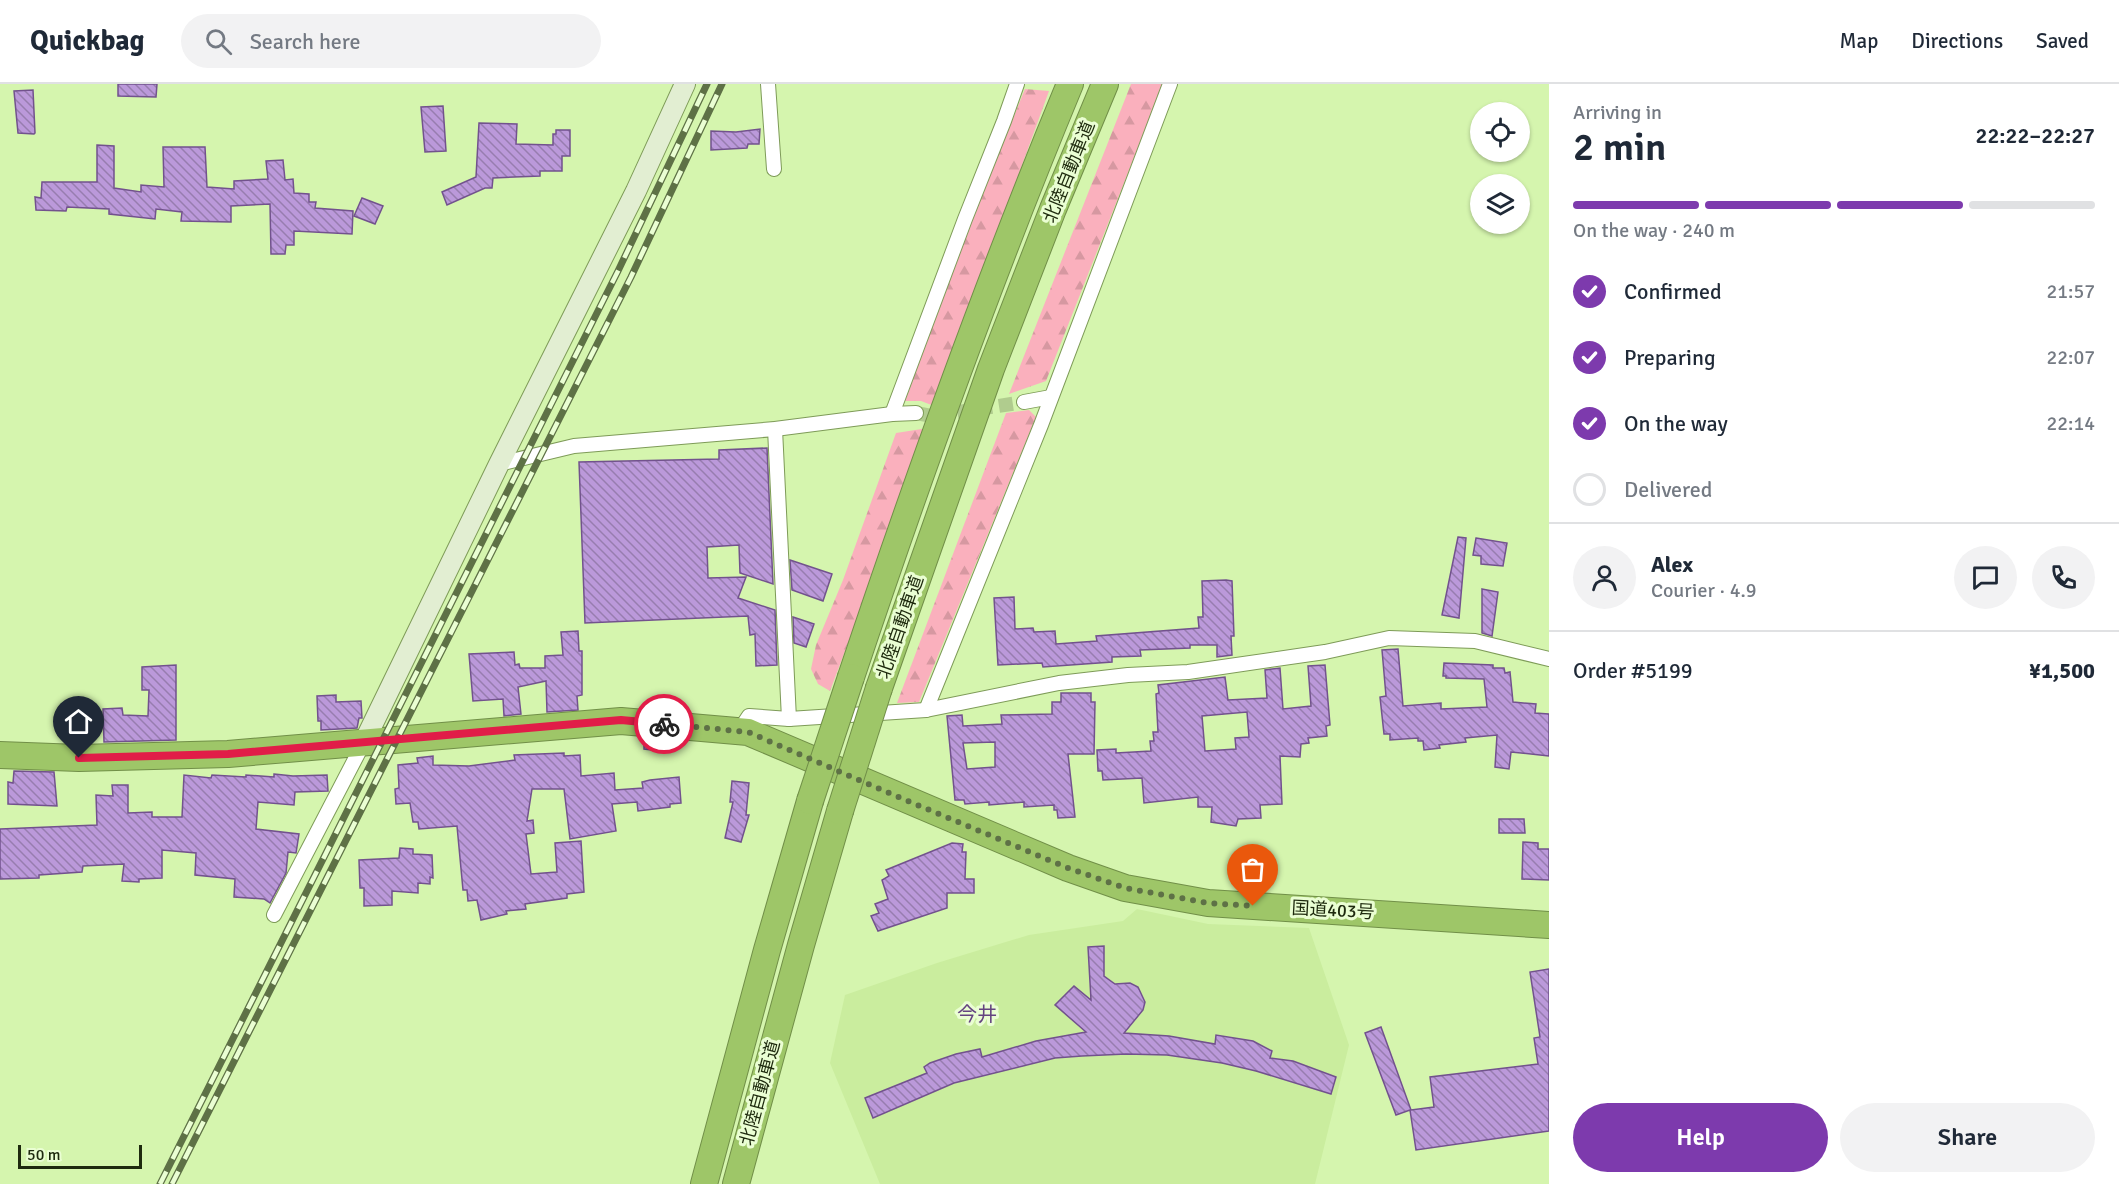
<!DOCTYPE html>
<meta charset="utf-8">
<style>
body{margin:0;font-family:Signika,"Noto Sans JP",sans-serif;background:#f2f2f3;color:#1f2937;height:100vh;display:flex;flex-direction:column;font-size:22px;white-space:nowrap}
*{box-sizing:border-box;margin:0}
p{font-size:20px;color:#747a83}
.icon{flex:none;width:33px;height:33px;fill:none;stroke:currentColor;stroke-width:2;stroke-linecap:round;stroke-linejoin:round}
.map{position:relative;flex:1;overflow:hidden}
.panel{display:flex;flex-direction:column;background:#fff;width:570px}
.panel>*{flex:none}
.tools{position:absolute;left:1470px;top:18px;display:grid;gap:12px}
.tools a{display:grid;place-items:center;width:60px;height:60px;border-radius:50%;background:#fff;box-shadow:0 2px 4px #0004;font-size:30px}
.scale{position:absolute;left:18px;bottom:15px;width:124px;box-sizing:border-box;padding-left:6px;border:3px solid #1e2a0e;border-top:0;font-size:16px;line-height:21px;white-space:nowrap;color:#1e2a0e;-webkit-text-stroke:4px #eafed3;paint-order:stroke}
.pin{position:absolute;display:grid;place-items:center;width:51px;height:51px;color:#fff;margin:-62px -26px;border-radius:50% 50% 50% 0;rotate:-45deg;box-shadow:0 0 6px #0007}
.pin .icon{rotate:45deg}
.courier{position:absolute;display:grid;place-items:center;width:60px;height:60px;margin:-30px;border:4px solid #e11d48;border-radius:50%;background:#fff;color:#222;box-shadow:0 2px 8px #0007}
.summary em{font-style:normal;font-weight:600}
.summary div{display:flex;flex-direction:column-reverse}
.summary{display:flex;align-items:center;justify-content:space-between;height:102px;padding:0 24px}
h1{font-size:39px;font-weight:600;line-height:45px}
.bar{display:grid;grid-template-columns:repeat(4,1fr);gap:9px 6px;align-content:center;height:72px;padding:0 24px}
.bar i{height:8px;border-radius:4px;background:#e0e1e3}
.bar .selected{background:#7d3aad}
.bar p{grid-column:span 4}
.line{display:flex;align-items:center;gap:15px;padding:0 24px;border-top:2px solid #e0e1e3}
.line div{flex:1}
.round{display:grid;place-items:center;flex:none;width:63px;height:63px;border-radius:32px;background:#f2f2f3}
ol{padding:0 24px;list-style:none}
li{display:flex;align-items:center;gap:18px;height:66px}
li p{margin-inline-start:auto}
li .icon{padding:6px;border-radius:50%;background:#7d3aad;color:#fff;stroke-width:4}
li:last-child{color:#747a83}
li i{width:33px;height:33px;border:3px solid #e0e1e3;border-radius:50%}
.cta{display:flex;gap:12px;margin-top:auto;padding:12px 24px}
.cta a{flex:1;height:69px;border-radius:36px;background:#7d3aad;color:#fff;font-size:24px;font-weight:600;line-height:69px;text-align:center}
.cta a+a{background:#f2f2f3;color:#1f2937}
header{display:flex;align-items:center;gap:36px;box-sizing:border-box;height:84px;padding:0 30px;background:#fff;border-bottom:2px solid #e0e1e3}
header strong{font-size:28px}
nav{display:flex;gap:33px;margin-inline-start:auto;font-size:21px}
.search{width:420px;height:54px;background:#f2f2f3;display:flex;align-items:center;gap:15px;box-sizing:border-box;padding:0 21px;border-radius:33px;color:#747a83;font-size:22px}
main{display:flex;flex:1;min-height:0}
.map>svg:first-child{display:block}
.built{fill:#caed9e}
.forest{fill:url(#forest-firs)}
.building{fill:url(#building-back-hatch);stroke:#72528d;stroke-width:1.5;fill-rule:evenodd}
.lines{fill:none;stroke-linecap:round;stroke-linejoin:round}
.street-tunnel{stroke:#b0cc8e;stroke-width:14;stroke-dasharray:14 7;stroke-linecap:butt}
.street-casing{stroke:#7e9b58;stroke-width:16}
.secondary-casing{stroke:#7e9b58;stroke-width:22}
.highway-casing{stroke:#718f48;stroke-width:28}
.street{stroke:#fff;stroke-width:14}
.secondary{stroke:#e2eed2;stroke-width:20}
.highway{stroke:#9ec668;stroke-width:26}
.rail-casing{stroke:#5e7146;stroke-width:7}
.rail{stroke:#eafed3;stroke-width:4.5;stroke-dasharray:14;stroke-linecap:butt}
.highway-bridge-casing{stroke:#718f48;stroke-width:28;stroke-linecap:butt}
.highway-bridge{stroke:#9ec668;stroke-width:26}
.done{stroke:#5e7146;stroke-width:6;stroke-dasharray:0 10.8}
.route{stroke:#e11d48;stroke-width:8}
.labels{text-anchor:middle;stroke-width:6;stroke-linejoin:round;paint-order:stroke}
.street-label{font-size:18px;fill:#1e2a0e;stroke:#eafed3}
.neighbourhood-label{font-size:20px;fill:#644480;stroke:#eafed3}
</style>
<header>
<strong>Quickbag</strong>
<div class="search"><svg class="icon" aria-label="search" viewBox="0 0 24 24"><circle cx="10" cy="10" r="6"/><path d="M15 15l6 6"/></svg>Search here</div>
<nav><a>Map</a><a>Directions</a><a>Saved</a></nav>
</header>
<main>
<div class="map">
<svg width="1549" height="1100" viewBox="0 0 1549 1100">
<defs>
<pattern id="forest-firs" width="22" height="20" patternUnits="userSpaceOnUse" patternTransform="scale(1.5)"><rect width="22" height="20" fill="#fab0bd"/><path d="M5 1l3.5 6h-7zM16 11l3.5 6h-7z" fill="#d698a1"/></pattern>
<pattern id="building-back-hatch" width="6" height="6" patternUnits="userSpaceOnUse" patternTransform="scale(1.5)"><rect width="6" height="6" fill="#bb99da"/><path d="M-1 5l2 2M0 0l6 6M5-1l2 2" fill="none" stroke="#977daf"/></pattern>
</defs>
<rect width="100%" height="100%" fill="#d5f5ae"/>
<polygon class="built" points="1137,825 1208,840 1309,844 1349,961 1315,1100 880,1100 830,979 845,911 937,879 1029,851 1123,837"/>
<g class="forest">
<polygon points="1131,0 1163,0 1046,297 1009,310"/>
<polygon points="1025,5 1049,7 934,322 921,317 905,317 971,137"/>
<polygon points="1029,326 1036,333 919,618 897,619 1006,329"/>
<polygon points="928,344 925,354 830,607 818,600 811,585 816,561 843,496 896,349"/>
</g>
<g class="building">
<polygon points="118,0 157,0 156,13 118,12"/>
<polygon points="33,6 35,49 34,50 18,49 14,7"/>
<polygon points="443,22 446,67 425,68 421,23"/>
<polygon points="479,39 517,40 516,60 553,61 553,50 556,50 556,46 570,46 570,72 562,72 562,87 540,87 540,92 493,94 492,104 485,104 447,121 442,108 476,93"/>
<polygon points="760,45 759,60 748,60 747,64 711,66 711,47 736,48"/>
<polygon points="97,61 114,62 114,104 141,108 141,101 164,103 163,63 205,63 207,103 234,105 234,97 268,95 266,77 283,76 285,96 293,95 294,109 309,110 309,118 316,118 315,124 353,127 352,150 294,147 294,161 286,161 285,170 271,170 270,120 231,122 231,138 181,137 182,128 156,125 155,135 109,130 109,125 67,123 66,127 36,126 35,113 41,114 42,98 97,98"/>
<polygon points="362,114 383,122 375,140 354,132"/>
<polygon points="767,364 773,500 740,489 739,461 707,463 708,494 746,493 738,514 775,526 777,581 756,582 755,550 750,551 748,532 585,539 579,378 719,375 719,366"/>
<polygon points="1458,453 1466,454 1459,534 1442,531"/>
<polygon points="1476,454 1507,459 1503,482 1481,480 1481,472 1473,471"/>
<polygon points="790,476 832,490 823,517 792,506"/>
<polygon points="1226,496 1232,497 1234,552 1231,552 1232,571 1217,573 1217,561 1190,561 1190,564 1140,566 1141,572 1112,573 1112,578 1043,583 1042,579 998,581 994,514 1014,513 1015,545 1033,544 1034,548 1055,547 1056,560 1097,557 1096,552 1199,544 1198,533 1203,533 1202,497"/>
<polygon points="1482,505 1498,508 1492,552 1482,549"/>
<polygon points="793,533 814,540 806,563 794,559"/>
<polygon points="578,547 579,567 582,567 582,611 577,612 578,626 547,628 546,597 518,603 521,630 504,632 503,615 473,617 469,570 514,568 515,581 519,580 520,584 545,584 545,572 563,571 561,548"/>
<polygon points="1398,565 1403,622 1441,619 1441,625 1487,623 1484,595 1446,594 1446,592 1443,592 1444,579 1493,581 1493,584 1504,584 1505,589 1510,588 1513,618 1536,620 1535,629 1549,630 1549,672 1511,668 1509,685 1495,683 1497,651 1465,654 1466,658 1439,661 1440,664 1424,666 1423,657 1418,657 1418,654 1390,656 1390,650 1384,650 1380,613 1386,612 1382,566"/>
<polygon points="176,581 176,656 104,658 103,625 122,624 123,631 148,632 149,606 142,606 142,583"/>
<path d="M1325,581L1330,641L1326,642L1327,652L1308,654L1309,659L1301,660L1300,673L1280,672L1282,720L1260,721L1261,734L1238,735L1236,742L1211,738L1212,723H1198V713L1144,719L1142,694L1103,696L1102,687H1098L1097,666L1116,665V669L1151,667L1150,657H1154L1153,648H1158L1156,610L1159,609L1158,601L1225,593L1228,616L1267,614L1265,586L1280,584L1283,625L1311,622L1308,582ZM1247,628L1249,653L1235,654L1236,665L1205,667L1202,632Z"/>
<path d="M1061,609H1091V618H1095L1094,670H1068L1075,733L1058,734L1057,726H1054V721L1024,723V718L989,721V718L965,720L964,716H955L947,632L962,631L963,642L1002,640L1001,631L1052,630V618H1061ZM995,658V683L967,685L963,659Z"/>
<polygon points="336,611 336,618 361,617 362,634 359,634 357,644 321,646 321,637 318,637 317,612"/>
<polygon points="644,654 662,656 661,667 644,665"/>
<polygon points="564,669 564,672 580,671 581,692 614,689 615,706 643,704 642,698 650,696 679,693 681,719 670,720 670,723 638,727 637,718 612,720 616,747 570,755 564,705 532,705 527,737 533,736 534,749 526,750 531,790 557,788 555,759 581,757 584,808 567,810 567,814 525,820 526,825 506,827 507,830 481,836 477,816 468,817 467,806 463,806 457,742 419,745 418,738 413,738 410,719 396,720 395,705 399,704 398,681 418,679 417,674 433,672 433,681 469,682 515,676 514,671"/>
<polygon points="14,687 54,688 57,722 8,720 8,698 13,699"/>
<polygon points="274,690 293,692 327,691 328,707 295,708 294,721 258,718 256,745 299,750 296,769 288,768 286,789 270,819 264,815 234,813 235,795 195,791 196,769 162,766 162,794 139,795 139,798 122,797 124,780 83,782 82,788 39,791 39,794 0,795 0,745 97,741 96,711 113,712 112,701 128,701 128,729 152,728 152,733 182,733 184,691 211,694 212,691 246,693 246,691 274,693"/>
<polygon points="732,697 749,699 746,731 749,731 741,758 725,754 733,718 730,718"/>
<polygon points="1499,735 1524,735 1525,749 1499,749"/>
<polygon points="1523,758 1538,759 1538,765 1549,765 1549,796 1522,795"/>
<polygon points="952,759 963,760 962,768 966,768 965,795 974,795 974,809 947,809 947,824 878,847 871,832 879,829 875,820 888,815 882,796 889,792 886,786"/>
<polygon points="400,764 413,765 413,770 432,771 433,794 430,793 430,800 418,799 418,809 392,807 392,821 364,822 364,804 360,804 359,776 399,774"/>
<polygon points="1104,862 1104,892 1115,900 1130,899 1138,903 1145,918 1143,926 1124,949 1169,952 1215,960 1216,951 1253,957 1272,967 1270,974 1293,977 1336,993 1331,1010 1256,987 1222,979 1167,971 1126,970 1082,972 1055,974 954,999 873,1034 865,1014 927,989 924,983 930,979 956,970 980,965 982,973 1036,957 1086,948 1055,921 1074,902 1091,916 1088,863"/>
<polygon points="1549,885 1549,1047 1416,1066 1410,1026 1396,1031 1365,949 1381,943 1411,1026 1434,1023 1430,993 1538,980 1534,954 1540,953 1530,888"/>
</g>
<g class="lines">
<polyline class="street-tunnel" points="916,329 932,332 1024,318"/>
<defs>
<g id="street">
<polyline points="768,0 774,85"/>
<polyline points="1024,318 1051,313"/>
<polyline points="892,330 965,135 1004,37 1017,0"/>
<polyline points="775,345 789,635"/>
<polyline points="499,380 574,362 775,345 892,330 916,329"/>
<polyline points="926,626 1041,341 1170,0"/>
<polyline points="739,647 749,632 789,635 926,626 1059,599 1128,591 1188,588 1325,568 1389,554 1475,557 1549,575"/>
<polyline points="274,831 364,658"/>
</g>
<polyline id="secondary" points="364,658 499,380 636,107 685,0"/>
<g id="highway">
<path d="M851,593C918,393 989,195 1070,0"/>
<polyline points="879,604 991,285 1053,125 1105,0"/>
<polyline points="0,671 79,674 228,670 621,637 748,648 1068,784 1125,804 1208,819 1549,841"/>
<polyline points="704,1100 767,866 810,717"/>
<polyline points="736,1100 801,861 840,727"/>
</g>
</defs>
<use href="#street" class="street-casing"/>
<use href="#secondary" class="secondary-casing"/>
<use href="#highway" class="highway-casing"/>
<use href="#street" class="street"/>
<use href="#secondary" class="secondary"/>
<use href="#highway" class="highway"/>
<defs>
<g id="rail">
<polyline points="160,1100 618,187 707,0"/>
<polyline points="172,1100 631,193 722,0"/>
</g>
</defs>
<use href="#rail" class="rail-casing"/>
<use href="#rail" class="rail"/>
<defs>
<g id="highway-bridge">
<polyline points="810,717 851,593"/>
<polyline points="840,727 879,604"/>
</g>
</defs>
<use href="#highway-bridge" class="highway-bridge-casing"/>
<use href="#highway-bridge" class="highway-bridge"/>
</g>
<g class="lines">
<polyline class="done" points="664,640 748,648 896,712 1068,784 1125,804 1208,819 1253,822"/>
<polyline class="route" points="79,674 228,670 621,636 664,640"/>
</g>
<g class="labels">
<g class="street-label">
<text transform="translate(1069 88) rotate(-68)" y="6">北陸自動車道</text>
<text transform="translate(900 543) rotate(-71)" y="6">北陸自動車道</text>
<text transform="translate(1333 826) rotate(3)" y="6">国道403号</text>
<text transform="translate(760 1009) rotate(-75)" y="6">北陸自動車道</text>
</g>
<g class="neighbourhood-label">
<text x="977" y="937">今井</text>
</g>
</g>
</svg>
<div class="tools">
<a><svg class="icon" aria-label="locate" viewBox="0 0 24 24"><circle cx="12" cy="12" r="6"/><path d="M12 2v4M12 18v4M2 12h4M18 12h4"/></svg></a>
<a><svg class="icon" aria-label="layers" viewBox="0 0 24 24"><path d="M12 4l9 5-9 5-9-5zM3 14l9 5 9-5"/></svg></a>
</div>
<div class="scale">50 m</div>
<div class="pin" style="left:1253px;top:822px;background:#ea580c"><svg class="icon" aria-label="bag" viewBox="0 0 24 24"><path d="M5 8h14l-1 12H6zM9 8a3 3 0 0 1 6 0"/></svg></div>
<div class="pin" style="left:79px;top:674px;background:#1f2937"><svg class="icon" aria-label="home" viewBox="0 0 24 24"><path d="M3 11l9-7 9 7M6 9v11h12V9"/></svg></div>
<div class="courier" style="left:664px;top:640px"><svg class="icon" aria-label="bike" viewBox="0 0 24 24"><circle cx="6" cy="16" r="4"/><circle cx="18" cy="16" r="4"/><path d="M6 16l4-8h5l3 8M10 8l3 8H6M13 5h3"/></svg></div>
</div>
<section class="panel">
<div class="summary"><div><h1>2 min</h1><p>Arriving in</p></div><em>22:22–22:27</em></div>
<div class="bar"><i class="selected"></i><i class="selected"></i><i class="selected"></i><i></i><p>On the way · 240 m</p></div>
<ol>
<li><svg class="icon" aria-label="check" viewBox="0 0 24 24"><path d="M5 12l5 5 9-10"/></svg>Confirmed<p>21:57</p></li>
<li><svg class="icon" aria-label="check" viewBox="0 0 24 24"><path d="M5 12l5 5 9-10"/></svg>Preparing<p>22:07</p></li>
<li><svg class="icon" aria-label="check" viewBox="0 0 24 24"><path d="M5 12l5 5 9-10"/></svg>On the way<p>22:14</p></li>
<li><i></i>Delivered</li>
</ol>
<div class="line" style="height:108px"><a class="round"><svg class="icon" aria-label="person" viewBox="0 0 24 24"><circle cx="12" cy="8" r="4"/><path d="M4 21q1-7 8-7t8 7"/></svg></a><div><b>Alex</b><p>Courier · 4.9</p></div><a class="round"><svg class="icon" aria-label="chat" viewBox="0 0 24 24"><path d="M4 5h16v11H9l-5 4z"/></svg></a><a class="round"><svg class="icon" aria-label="phone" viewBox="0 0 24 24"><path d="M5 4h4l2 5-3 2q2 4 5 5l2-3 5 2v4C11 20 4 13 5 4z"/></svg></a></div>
<div class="line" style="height:78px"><div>Order #5199</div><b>¥1,500</b></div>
<div class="cta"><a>Help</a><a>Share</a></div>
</section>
</main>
